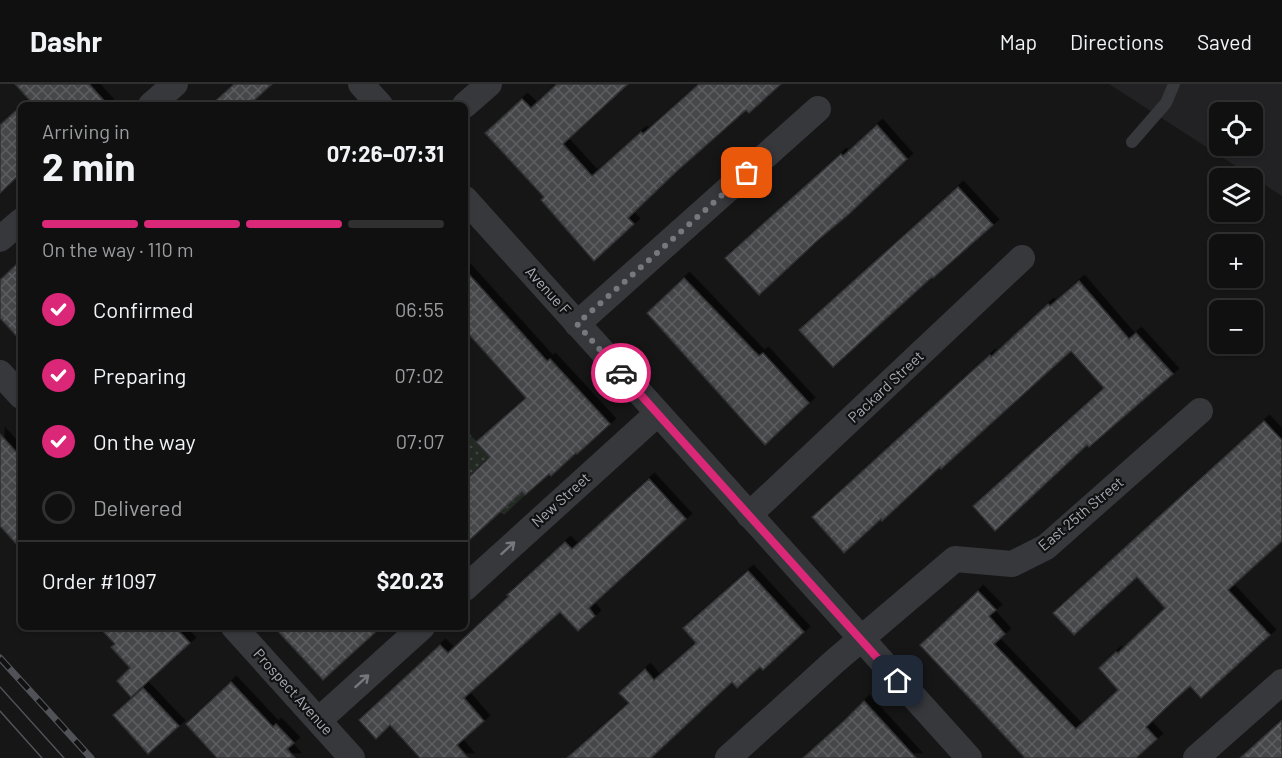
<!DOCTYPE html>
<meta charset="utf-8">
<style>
body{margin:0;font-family:Barlow,sans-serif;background:#19191a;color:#f1f3f6;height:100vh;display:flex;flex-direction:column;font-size:22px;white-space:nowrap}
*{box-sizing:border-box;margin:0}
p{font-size:20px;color:#9c9d9f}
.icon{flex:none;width:33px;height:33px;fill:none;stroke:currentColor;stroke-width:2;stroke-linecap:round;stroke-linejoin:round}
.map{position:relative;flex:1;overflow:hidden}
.sheet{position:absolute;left:18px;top:18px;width:450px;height:528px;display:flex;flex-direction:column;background:#101011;border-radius:9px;box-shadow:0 2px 4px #0004,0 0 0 2px #303031}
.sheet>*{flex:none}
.controls{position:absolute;left:1209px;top:18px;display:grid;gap:12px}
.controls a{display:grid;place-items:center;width:54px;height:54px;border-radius:9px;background:#101011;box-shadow:0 2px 4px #0004,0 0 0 2px #303031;font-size:30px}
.pin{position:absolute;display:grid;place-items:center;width:51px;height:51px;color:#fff;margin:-26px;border-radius:12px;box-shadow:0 3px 9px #0006}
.courier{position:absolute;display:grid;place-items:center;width:60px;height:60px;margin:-30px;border:4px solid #db2777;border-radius:50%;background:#fff;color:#222;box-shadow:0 2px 8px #0007}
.overview em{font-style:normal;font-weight:700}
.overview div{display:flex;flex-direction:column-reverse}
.overview{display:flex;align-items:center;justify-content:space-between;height:102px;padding:0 24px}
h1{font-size:39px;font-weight:700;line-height:45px}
.bar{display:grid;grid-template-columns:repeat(4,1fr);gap:9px 6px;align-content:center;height:72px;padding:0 24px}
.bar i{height:8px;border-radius:4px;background:#303031}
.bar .selected{background:#db2777}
.bar p{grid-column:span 4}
.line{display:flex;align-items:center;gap:15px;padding:0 24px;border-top:2px solid #303031}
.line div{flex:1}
ol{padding:0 24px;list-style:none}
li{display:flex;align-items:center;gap:18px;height:66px}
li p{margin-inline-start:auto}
li .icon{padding:6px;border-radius:50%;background:#db2777;color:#fff;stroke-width:4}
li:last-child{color:#9c9d9f}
li i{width:33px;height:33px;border:3px solid #303031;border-radius:50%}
header{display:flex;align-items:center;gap:36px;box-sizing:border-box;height:84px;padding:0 30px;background:#101011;border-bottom:2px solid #303031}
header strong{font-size:28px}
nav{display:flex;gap:33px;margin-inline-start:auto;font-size:21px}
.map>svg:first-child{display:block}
.built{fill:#222224;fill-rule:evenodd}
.grass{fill:url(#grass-dots)}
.building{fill:url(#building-cross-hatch);stroke:#303033;stroke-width:1.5;filter:url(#shadow)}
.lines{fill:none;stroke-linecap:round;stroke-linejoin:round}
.service{stroke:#37383c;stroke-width:12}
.minor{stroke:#37383c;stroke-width:26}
.tram{stroke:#505257;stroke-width:1.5}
.rail-casing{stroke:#505257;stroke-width:7}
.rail{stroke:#111112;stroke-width:4.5;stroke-dasharray:14;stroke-linecap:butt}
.oneway{stroke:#76787f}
.done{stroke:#76787e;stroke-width:6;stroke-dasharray:0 10.8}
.route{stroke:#db2777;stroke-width:8}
.labels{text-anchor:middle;stroke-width:4.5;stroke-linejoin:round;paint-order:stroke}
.street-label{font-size:15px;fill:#a9adb6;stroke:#111112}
</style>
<header>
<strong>Dashr</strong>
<nav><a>Map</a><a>Directions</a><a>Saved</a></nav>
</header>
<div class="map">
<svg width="1282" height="674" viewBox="0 0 1282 674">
<defs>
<pattern id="grass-dots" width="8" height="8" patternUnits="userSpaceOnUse" patternTransform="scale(1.5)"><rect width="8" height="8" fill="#222a23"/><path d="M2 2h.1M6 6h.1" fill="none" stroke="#3f4641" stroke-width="1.8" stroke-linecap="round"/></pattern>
<pattern id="building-cross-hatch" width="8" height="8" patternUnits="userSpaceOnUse" patternTransform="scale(1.5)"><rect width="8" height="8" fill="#45464a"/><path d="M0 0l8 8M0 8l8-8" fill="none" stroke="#5d5e62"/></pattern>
<filter id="shadow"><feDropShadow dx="5.5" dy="-5.5" stdDeviation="0" flood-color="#0009"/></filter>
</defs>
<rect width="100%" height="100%" fill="#161617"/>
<path class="built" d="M1109,0H1282V112ZM1220,28H1252V62H1220Z"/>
<polygon class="grass" points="465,345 525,411 504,431 465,388"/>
<g class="building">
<polygon points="15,0 89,0 108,21 34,21"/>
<polygon points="234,0 272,0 249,21 211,21"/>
<polygon points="557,0 628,0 563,60 592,92 641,48 643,50 699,0 781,0 749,29 746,26 677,87 628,134 634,140 594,177 541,116 544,113 485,49 522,15 531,24"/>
<polygon points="21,22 21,89 0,109 0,41"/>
<polygon points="877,41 907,75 849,130 818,156 759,211 725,174 841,70 843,72"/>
<polygon points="958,103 993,141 933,194 932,193 833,283 799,246"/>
<polygon points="21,176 21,257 0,234 0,196"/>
<polygon points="465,186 547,277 550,275 610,340 577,370 576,369 551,392 549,390 525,411 522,408 465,460 465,397 490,373 476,358 526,314 465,246"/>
<polygon points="684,194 759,272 763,269 809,319 765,361 647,229"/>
<polygon points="1079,197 1129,255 1136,249 1173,290 1089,363 1087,361 995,447 973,422 1104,304 1071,267 941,385 940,383 882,437 881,435 844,469 812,433 960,298 990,271 991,273 1048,220 1050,222"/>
<polygon points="1264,337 1282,356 1282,457 1228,506 1270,551 1201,614 1190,602 1171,619 1146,643 1157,655 1136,674 1025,674 920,561 978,507 996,526 989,532 1005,550 994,560 1076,645 1118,606 1099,584 1116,568 1118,569 1165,524 1137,493 1074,551 1053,529"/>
<polygon points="0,350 21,373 21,465 0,442"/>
<polygon points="649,395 686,435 589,524 595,532 578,547 560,528 464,614 484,637 457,661 468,674 420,674 390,641 376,655 359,636 440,561 448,569 509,512 507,511 565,458 572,465"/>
<polygon points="748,487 804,548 763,586 760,583 737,604 732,598 651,674 567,674 629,619 619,609 645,585 654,596 696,559 683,544"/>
<polygon points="99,543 175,543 190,559 131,613 117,597 130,584 111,563 115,560"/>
<polygon points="274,543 381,543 323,596"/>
<polygon points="231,598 273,643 276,640 294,659 287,665 295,674 217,674 186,640"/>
<polygon points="143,604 179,642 148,670 113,631"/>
<polygon points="864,617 916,674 803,674 846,635"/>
<polygon points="1282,636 1282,674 1240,674"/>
</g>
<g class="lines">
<polyline class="service" points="1132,58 1166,19 1174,0"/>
<g class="minor">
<polyline points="361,0 380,21"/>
<polyline points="151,21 175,0"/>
<polyline points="465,21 489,0"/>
<polyline points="465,115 969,674"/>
<polyline points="0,155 21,137"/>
<polyline points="577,240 818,25"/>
<polyline points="0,289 21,312"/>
<polyline points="749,431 1022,174"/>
<polyline points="465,504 658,329"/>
<polyline points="234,543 352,674"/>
<polyline points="319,636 422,543"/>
<polyline points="728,674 835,577 955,475 1012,480 1046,463 1200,327"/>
<polyline points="1196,674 1282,598"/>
</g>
<g class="tram">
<polyline points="0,603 64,674"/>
<polyline points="0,627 42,674"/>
</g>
<defs>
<polyline id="rail" points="0,574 91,674"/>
</defs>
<use href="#rail" class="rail-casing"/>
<use href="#rail" class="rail"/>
</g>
<defs><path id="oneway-shaft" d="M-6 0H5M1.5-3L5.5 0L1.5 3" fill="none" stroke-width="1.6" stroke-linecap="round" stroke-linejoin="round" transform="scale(1.5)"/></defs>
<g class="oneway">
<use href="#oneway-shaft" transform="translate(508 464) rotate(-42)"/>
<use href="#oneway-shaft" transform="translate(362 597) rotate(-42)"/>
</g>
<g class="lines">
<polyline class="done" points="621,289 577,240 747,89"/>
<polyline class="route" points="621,289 898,597"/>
</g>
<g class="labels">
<g class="street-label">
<text transform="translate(548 207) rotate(48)" y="5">Avenue F</text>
<text transform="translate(886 303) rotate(-43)" y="5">Packard Street</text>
<text transform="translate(561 416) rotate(-42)" y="5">New Street</text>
<text transform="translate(1081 430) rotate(-40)" y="5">East 25th Street</text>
<text transform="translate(293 608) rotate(48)" y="5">Prospect Avenue</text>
</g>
</g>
</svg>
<div class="controls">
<a><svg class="icon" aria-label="locate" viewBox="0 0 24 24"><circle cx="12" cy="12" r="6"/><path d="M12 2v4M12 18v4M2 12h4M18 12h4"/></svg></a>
<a><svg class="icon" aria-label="layers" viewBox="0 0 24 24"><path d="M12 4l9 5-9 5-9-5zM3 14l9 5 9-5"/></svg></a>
<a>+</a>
<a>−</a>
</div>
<div class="pin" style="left:747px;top:89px;background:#ea580c"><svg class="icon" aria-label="bag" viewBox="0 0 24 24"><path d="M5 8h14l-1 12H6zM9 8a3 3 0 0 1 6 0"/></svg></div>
<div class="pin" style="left:898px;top:597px;background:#1f2937"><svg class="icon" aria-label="home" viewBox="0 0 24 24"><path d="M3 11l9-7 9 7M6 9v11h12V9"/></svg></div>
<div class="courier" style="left:621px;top:289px"><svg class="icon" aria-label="car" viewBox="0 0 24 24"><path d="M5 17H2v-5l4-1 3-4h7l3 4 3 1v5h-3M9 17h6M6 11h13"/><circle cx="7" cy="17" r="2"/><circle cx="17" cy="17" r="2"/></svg></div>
<section class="sheet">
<div class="overview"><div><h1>2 min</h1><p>Arriving in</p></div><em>07:26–07:31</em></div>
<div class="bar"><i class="selected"></i><i class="selected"></i><i class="selected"></i><i></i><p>On the way · 110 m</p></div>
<ol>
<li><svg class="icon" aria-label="check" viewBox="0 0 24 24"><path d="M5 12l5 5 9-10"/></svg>Confirmed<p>06:55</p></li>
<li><svg class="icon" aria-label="check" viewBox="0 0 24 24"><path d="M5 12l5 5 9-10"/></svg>Preparing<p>07:02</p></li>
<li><svg class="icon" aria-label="check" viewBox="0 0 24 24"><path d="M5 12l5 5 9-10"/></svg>On the way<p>07:07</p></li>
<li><i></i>Delivered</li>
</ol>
<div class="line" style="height:78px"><div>Order #1097</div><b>$20.23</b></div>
</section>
</div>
